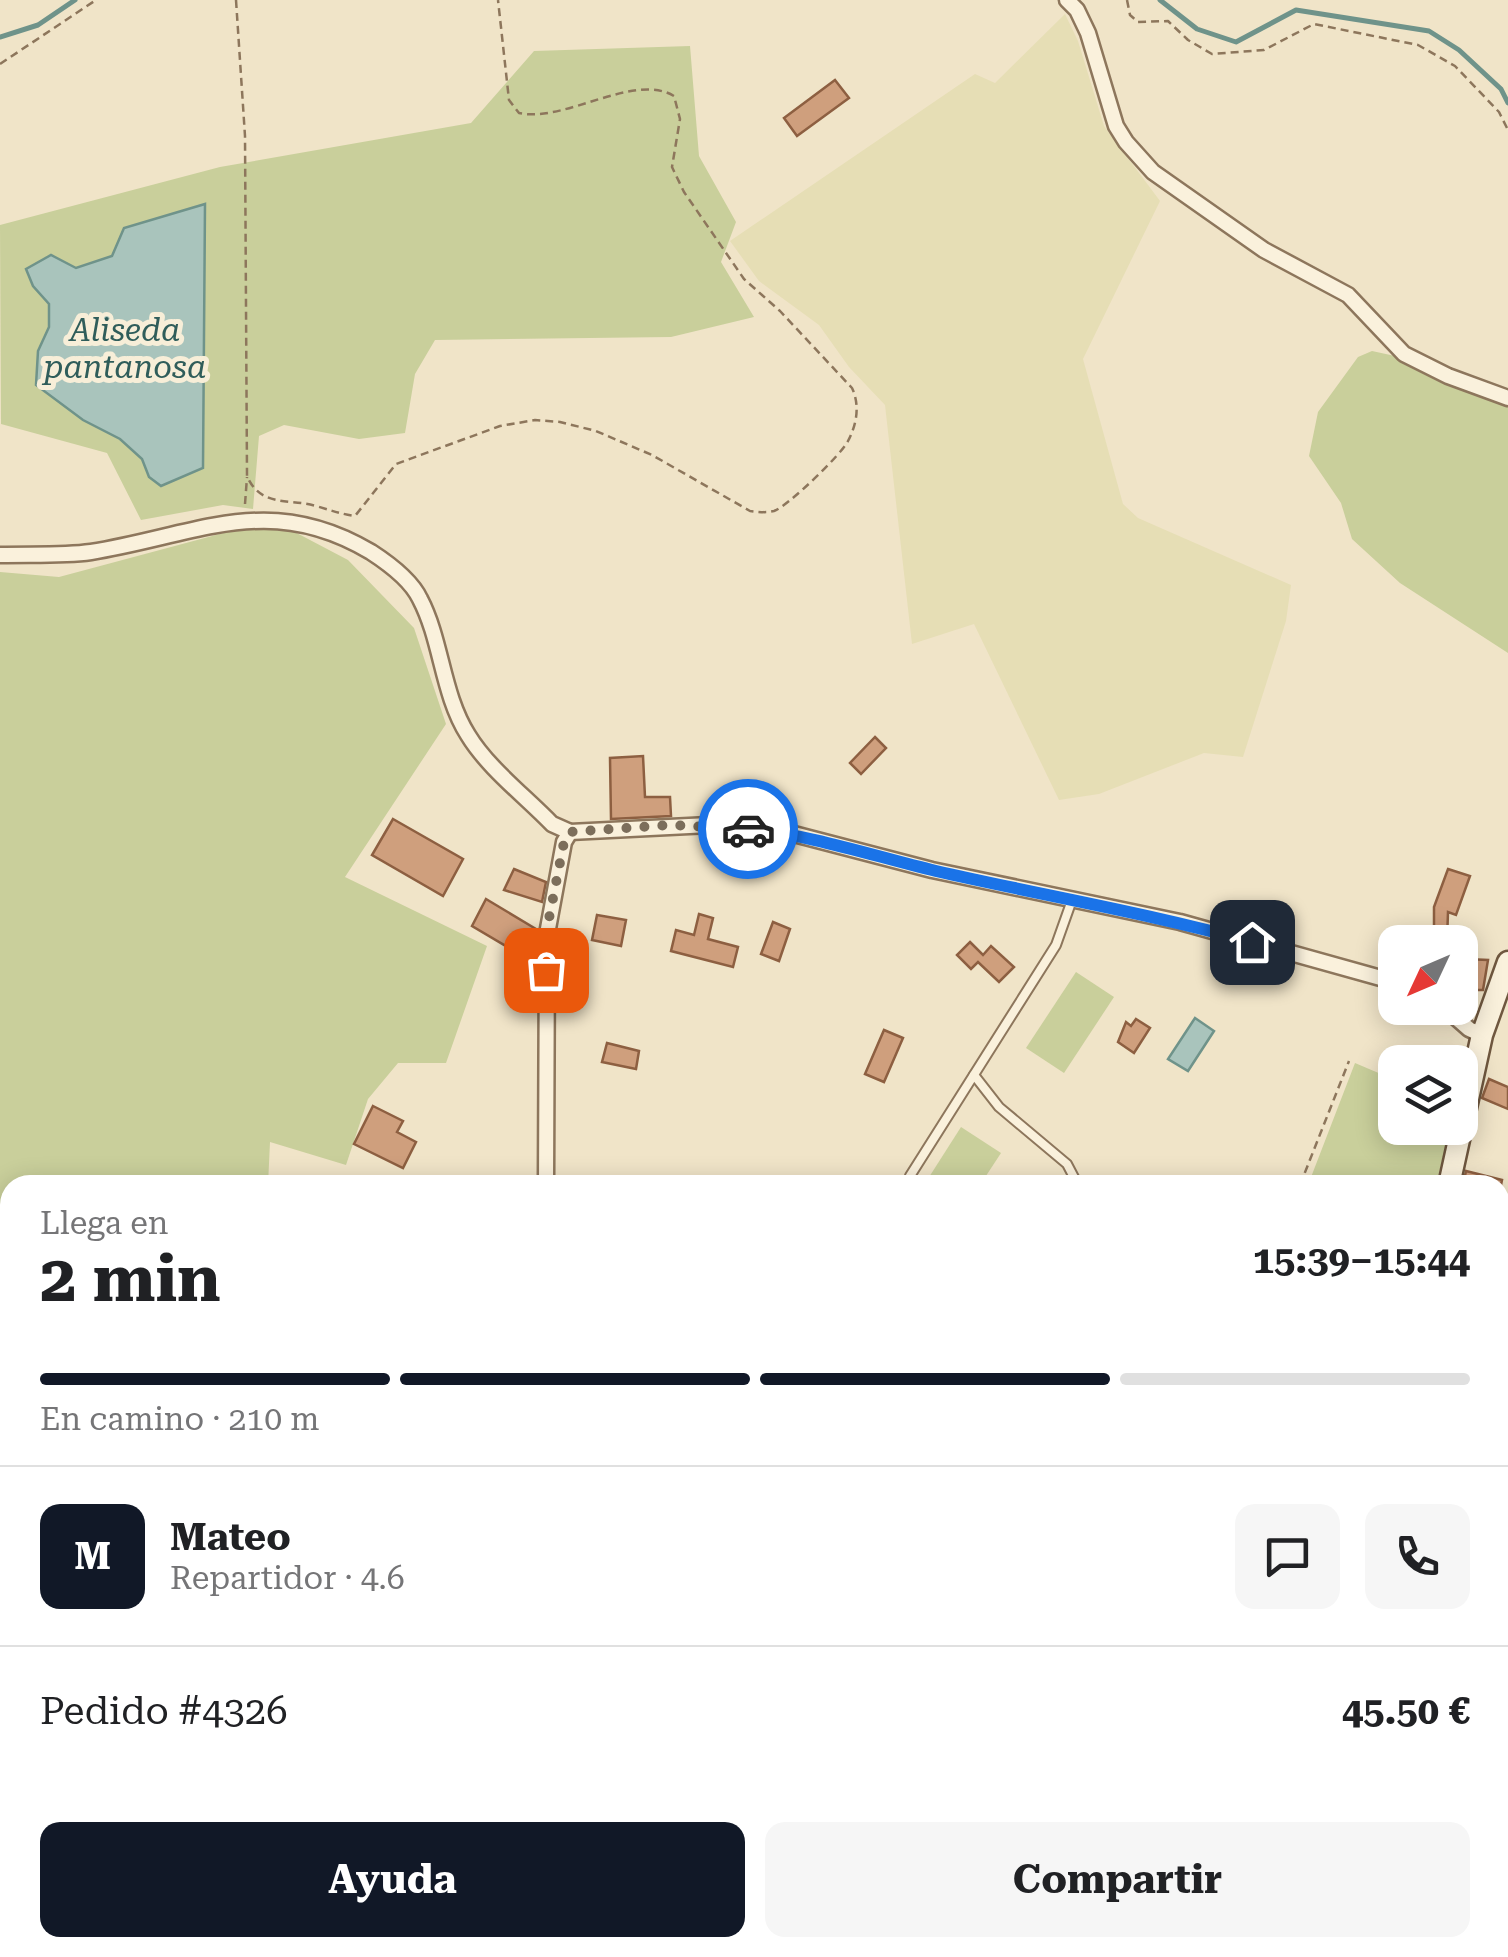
<!DOCTYPE html>
<html lang="es">
<meta charset="utf-8">
<style>
body{margin:0;font-family:"Roboto Serif",serif;background:#f6f6f6;color:#202124;height:100vh;display:flex;flex-direction:column;font-size:38px;white-space:nowrap}
*{box-sizing:border-box;margin:0}
p{font-size:32px;color:#757577}
.icon{flex:none;width:55px;height:55px;fill:none;stroke:currentColor;stroke-width:2;stroke-linecap:round;stroke-linejoin:round}
.map{position:relative;flex:1;overflow:hidden}
.side{position:absolute;left:0px;top:1175px;width:1510px;height:782px;display:flex;flex-direction:column;background:#fff;border-radius:30px 30px 0 0;box-shadow:0 5px 25px #0003}
.side>*{flex:none}
.needle{width:65px;rotate:226deg}
.controls{position:absolute;left:1378px;top:925px;display:grid;gap:20px}
.controls a{display:grid;place-items:center;width:100px;height:100px;border-radius:20px;background:#fff;box-shadow:0 5px 25px #0003;font-size:50px}
.pin{position:absolute;display:grid;place-items:center;width:85px;height:85px;color:#fff;margin:-42px;border-radius:20px;box-shadow:0 5px 15px #0006}
.courier{position:absolute;display:grid;place-items:center;width:100px;height:100px;margin:-50px;border:8px solid #1a73e8;border-radius:50%;background:#fff;color:#222;box-shadow:0 2px 12px #0007}
.head em{font-style:normal;font-weight:700}
.head div{display:flex;flex-direction:column-reverse}
.head{display:flex;align-items:center;justify-content:space-between;height:170px;padding:0 40px}
h1{font-size:65px;font-weight:700;line-height:75px}
.bar{display:grid;grid-template-columns:repeat(4,1fr);gap:15px 10px;align-content:center;height:120px;padding:0 40px}
.bar i{height:12px;border-radius:8px;background:#e0e0e0}
.bar .current{background:#111827}
.bar p{grid-column:span 4}
.line{display:flex;align-items:center;gap:25px;padding:0 40px;border-top:2px solid #e0e0e0}
.line div{flex:1}
.round{display:grid;place-items:center;flex:none;width:105px;height:105px;border-radius:20px;background:#f6f6f6}
.action{display:flex;gap:20px;margin-top:auto;padding:20px 40px}
.action a{flex:1;height:115px;border-radius:20px;background:#111827;color:#fff;font-size:40px;font-weight:700;line-height:115px;text-align:center}
.action a+a{background:#f6f6f6;color:#202124}
.map>svg:first-child{display:block}
.farmland{fill:#e6deb5}
.green{fill:#c9cf9b}
.water{fill:#a9c4bc;stroke:#6f938a;stroke-width:2.5}
.lines{fill:none;stroke-linecap:round;stroke-linejoin:round}
.stream{stroke:#6f938a;stroke-width:5}
.building{fill:#cf9f7d;stroke:#8d5f41;stroke-width:2.5}
.lane-casing{stroke:#8d765c;stroke-width:12}
.street-casing{stroke:#8d765c;stroke-width:19}
.secondary-casing{stroke:#6f573f;stroke-width:25}
.path{stroke:#8d765c;stroke-width:2.5;stroke-dasharray:8 5;stroke-linecap:butt}
.lane{stroke:#faf1dc;stroke-width:8}
.street{stroke:#faf1dc;stroke-width:14}
.secondary{stroke:#faf1dc;stroke-width:20}
.done{stroke:#7c6e5b;stroke-width:10;stroke-dasharray:0 18}
.route{stroke:#1a73e8;stroke-width:12}
.labels{text-anchor:middle;stroke-width:10;stroke-linejoin:round;paint-order:stroke}
.water-label{font-size:32px;font-style:italic;fill:#2f5d5a;stroke:#f7eed8}
</style>
<div class="map">
<svg width="1508" height="1957" viewBox="0 0 1508 1957">
<rect width="100%" height="100%" fill="#f0e4c8"/>
<polygon class="farmland" points="1065,14 1078,41 1104,126 1160,201 1083,359 1123,504 1138,518 1291,585 1286,621 1243,757 1204,753 1099,794 1059,800 974,624 912,644 885,405 849,367 819,325 759,281 730,241 975,74 995,83"/>
<g class="green">
<polygon points="690,46 699,156 736,222 721,262 754,317 671,337 435,340 415,374 405,433 359,439 284,425 259,436 253,509 223,505 141,520 107,453 1,424 0,225 220,167 471,123 534,51"/>
<polygon points="1372,351 1395,356 1437,378 1508,405 1508,653 1400,583 1352,539 1341,503 1309,456 1318,412 1358,357"/>
<polygon points="272,520 348,560 414,628 446,724 345,877 487,946 446,1063 398,1063 368,1099 346,1165 270,1142 268,1185 10,1185 10,1478 0,1485 0,572 59,577"/>
<polygon points="1076,972 1114,997 1064,1073 1026,1048"/>
<polygon points="1355,1063 1395,1080 1395,1128 1450,1128 1436,1185 1308,1185"/>
<polygon points="961,1127 1001,1153 980,1185 924,1185"/>
<polygon points="921,1948 1064,1948 1066,1957 929,1957"/>
</g>
<g class="water">
<polygon points="205,204 203,468 161,486 149,477 142,459 120,439 83,420 36,385 38,351 49,327 49,304 33,286 26,269 51,255 76,268 112,256 124,228"/>
<polygon points="1195,1018 1214,1031 1188,1071 1168,1059"/>
</g>
<g class="lines">
<g class="stream">
<polyline points="1160,0 1197,29 1236,42 1296,10 1429,31 1459,50 1501,89 1508,103"/>
<polyline points="0,37 38,25 75,0"/>
</g>
</g>
<g class="building">
<polygon points="835,80 849,98 797,136 784,118"/>
<polygon points="875,737 886,748 861,774 850,763"/>
<polygon points="643,756 645,797 670,797 671,816 611,819 610,758"/>
<polygon points="393,819 463,859 443,896 372,855"/>
<polygon points="514,869 546,882 542,902 504,890"/>
<polygon points="1448,869 1470,876 1456,915 1448,912 1447,942 1434,942 1434,907"/>
<polygon points="486,899 536,929 526,958 472,926"/>
<polygon points="699,914 713,918 708,939 738,947 733,967 671,951 676,930 694,935"/>
<polygon points="597,915 626,920 621,946 592,940"/>
<polygon points="773,922 790,929 779,961 761,954"/>
<polygon points="970,942 983,955 991,946 1014,967 999,982 978,962 971,969 957,955"/>
<polygon points="1465,959 1488,960 1483,990 1464,990"/>
<polygon points="1136,1019 1150,1028 1134,1053 1118,1042 1126,1022 1131,1026"/>
<polygon points="884,1030 903,1038 884,1082 865,1074"/>
<polygon points="607,1043 639,1051 636,1069 602,1062"/>
<polygon points="1489,1079 1508,1087 1508,1109 1482,1098"/>
<polygon points="373,1106 403,1121 397,1132 416,1142 403,1168 354,1144"/>
<polygon points="1466,1171 1502,1180 1501,1185 1463,1185"/>
</g>
<g class="lines">
<defs>
<g id="lane">
<polyline points="974,1075 999,1107 1067,1164 1078,1185"/>
<polyline points="910,1176 1056,945 1072,900"/>
</g>
<g id="street">
<polyline points="1067,0 1077,10 1088,33 1116,126 1126,142 1153,172 1264,250 1348,295 1404,354 1448,376 1508,398"/>
<path d="M0,555C30,554 62,556 91,552C197,535 269,491 371,552C388,563 411,580 420,599C442,641 442,694 468,735C488,768 525,796 552,824L570,832L709,825L790,833L932,870L1180,922L1395,982"/>
<polyline points="1445,1008 1469,1029 1482,1035"/>
<polyline points="546,1185 547,934 564,842 570,832"/>
<polyline points="0,1500 10,1495"/>
<polyline points="1505,1849 1508,1844"/>
<polyline points="542,1948 542,1957"/>
<polyline points="1116,1957 1118,1948"/>
<polyline points="1255,1957 1307,1951"/>
</g>
<g id="secondary">
<polyline points="1449,1185 1482,1035 1508,962"/>
<polyline points="1500,1331 1508,1341"/>
<polyline points="1500,1435 1508,1441"/>
<polyline points="629,1957 642,1948"/>
</g>
</defs>
<use href="#lane" class="lane-casing"/>
<use href="#street" class="street-casing"/>
<use href="#secondary" class="secondary-casing"/>
<g class="path">
<path d="M236,0L245,136L247,476C261,508 289,498 316,506C330,510 341,514 355,516L396,464L500,426L535,420L560,422L596,431L652,455L750,511C759,512 766,513 774,511C788,506 841,455 848,441C857,424 860,405 852,388L780,311L744,279L684,192L672,167L680,119L674,96C634,72 565,123 519,113L509,100L498,0"/>
<polyline points="1127,0 1130,15 1138,22 1168,21 1188,40 1212,54 1264,50 1314,24 1418,45 1455,66 1499,112 1508,130"/>
<polyline points="0,64 96,0"/>
<polyline points="245,504 247,477"/>
<polyline points="1300,1185 1349,1061"/>
</g>
<use href="#lane" class="lane"/>
<use href="#street" class="street"/>
<use href="#secondary" class="secondary"/>
</g>
<g class="lines">
<polyline class="done" points="546,970 546,934 564,842 570,832 670,825 748,829"/>
<path class="route" d="M748,829C812,835 873,856 936,871C1041,895 1148,913 1252,942"/>
</g>
<g class="labels">
<g class="water-label">
<text x="125" y="341">Aliseda<tspan x="125" dy="37">pantanosa</tspan></text>
</g>
</g>
</svg>
<div class="controls">
<a><svg class="needle" viewBox="-14 -14 28 28"><path d="M0-13l5 13h-10z" fill="#e53935"/><path d="M0 13l5-13h-10z" fill="#757577"/></svg></a>
<a><svg class="icon" aria-label="layers" viewBox="0 0 24 24"><path d="M12 4l9 5-9 5-9-5zM3 14l9 5 9-5"/></svg></a>
</div>
<div class="pin" style="left:546px;top:970px;background:#ea580c"><svg class="icon" aria-label="bag" viewBox="0 0 24 24"><path d="M5 8h14l-1 12H6zM9 8a3 3 0 0 1 6 0"/></svg></div>
<div class="pin" style="left:1252px;top:942px;background:#1f2937"><svg class="icon" aria-label="home" viewBox="0 0 24 24"><path d="M3 11l9-7 9 7M6 9v11h12V9"/></svg></div>
<div class="courier" style="left:748px;top:829px"><svg class="icon" aria-label="car" viewBox="0 0 24 24"><path d="M5 17H2v-5l4-1 3-4h7l3 4 3 1v5h-3M9 17h6M6 11h13"/><circle cx="7" cy="17" r="2"/><circle cx="17" cy="17" r="2"/></svg></div>
<section class="side">
<div class="head"><div><h1>2 min</h1><p>Llega en</p></div><em>15:39–15:44</em></div>
<div class="bar"><i class="current"></i><i class="current"></i><i class="current"></i><i></i><p>En camino · 210 m</p></div>
<div class="line" style="height:180px"><b class="round" style="background:#111827;color:#fff">M</b><div><b>Mateo</b><p>Repartidor · 4.6</p></div><a class="round"><svg class="icon" aria-label="chat" viewBox="0 0 24 24"><path d="M4 5h16v11H9l-5 4z"/></svg></a><a class="round"><svg class="icon" aria-label="phone" viewBox="0 0 24 24"><path d="M5 4h4l2 5-3 2q2 4 5 5l2-3 5 2v4C11 20 4 13 5 4z"/></svg></a></div>
<div class="line" style="height:130px"><div>Pedido #4326</div><b>45.50 €</b></div>
<div class="action"><a>Ayuda</a><a>Compartir</a></div>
</section>
</div>
